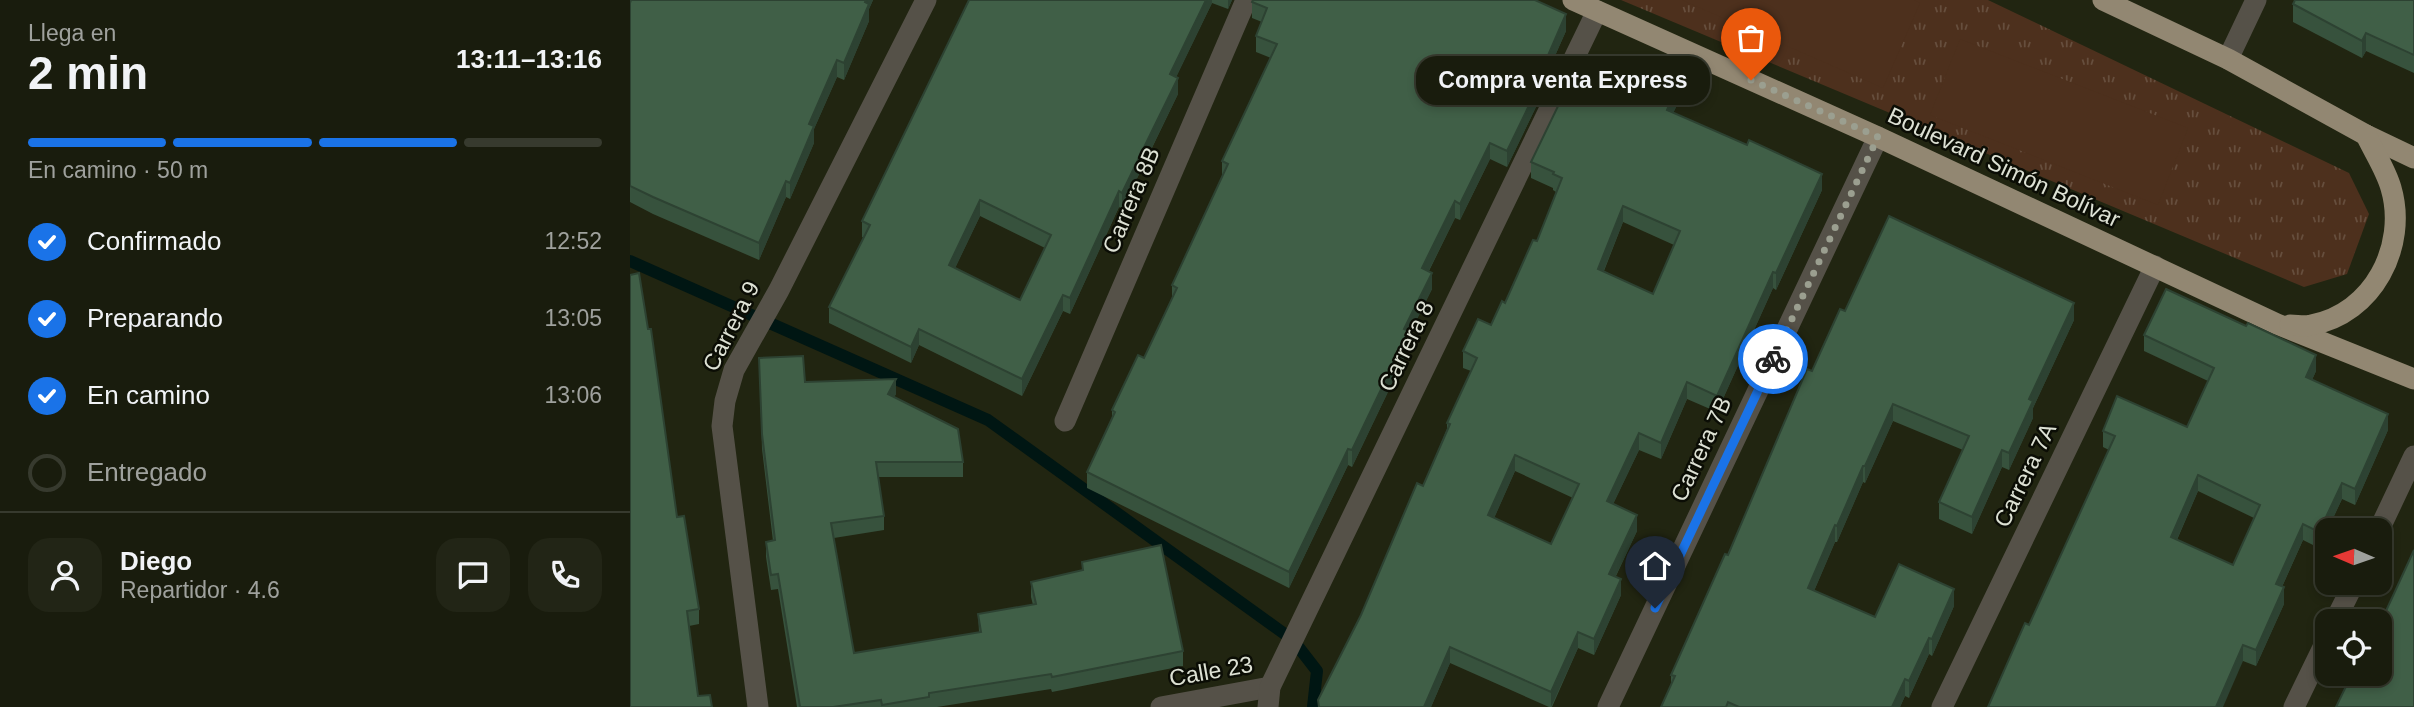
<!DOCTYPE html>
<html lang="es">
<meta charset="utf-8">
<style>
body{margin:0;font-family:Arial,sans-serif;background:#222516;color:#f1f3f6;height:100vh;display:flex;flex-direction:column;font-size:26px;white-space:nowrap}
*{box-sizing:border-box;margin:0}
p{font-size:23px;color:#9fa19d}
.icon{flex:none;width:38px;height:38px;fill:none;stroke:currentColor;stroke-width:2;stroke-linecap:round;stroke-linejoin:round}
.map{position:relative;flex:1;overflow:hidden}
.side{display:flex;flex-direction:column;background:#191c0d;width:630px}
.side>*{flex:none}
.needle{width:46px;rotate:272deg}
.tools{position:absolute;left:1685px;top:518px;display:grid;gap:14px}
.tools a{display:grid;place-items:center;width:77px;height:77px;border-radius:14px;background:#191c0d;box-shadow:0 4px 10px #0003,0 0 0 2px #373a2e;font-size:35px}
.pin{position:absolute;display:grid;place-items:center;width:60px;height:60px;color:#fff;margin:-72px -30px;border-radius:50% 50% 50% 0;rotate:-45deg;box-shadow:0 0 7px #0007}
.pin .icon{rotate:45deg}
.courier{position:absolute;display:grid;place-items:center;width:70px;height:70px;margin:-35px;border:5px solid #1a73e8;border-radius:50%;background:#fff;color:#222;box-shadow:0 2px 9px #0007}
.bubble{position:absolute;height:49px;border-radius:21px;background:#191c0d;box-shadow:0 4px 10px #0003,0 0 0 2px #373a2e;font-size:23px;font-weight:600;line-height:49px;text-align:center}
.headline em{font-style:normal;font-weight:600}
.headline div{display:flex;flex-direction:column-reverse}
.headline{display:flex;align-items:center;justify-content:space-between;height:119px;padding:0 28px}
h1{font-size:46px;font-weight:600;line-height:52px}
.bar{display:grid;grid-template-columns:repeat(4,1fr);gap:10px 7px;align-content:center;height:84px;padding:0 28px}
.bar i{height:9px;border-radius:5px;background:#373a2e}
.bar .current{background:#1a73e8}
.bar p{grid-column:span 4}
.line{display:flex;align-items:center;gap:18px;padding:0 28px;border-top:2px solid #373a2e}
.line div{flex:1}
.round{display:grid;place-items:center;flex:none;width:74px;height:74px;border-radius:21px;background:#222516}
ol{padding:0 28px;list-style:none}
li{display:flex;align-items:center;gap:21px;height:77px}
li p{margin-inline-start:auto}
li .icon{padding:7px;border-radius:50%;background:#1a73e8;color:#fff;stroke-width:4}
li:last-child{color:#9fa19d}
li i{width:38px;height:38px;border:4px solid #373a2e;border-radius:50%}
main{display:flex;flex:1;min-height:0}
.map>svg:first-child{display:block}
.grass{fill:url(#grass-tufts)}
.pitch{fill:#4d301d}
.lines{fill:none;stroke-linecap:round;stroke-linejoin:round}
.stream{stroke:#001613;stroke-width:12}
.minor{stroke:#555148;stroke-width:21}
.tertiary{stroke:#555148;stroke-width:21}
.trunk{stroke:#928772;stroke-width:21}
.wall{fill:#37523d;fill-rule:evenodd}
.shaded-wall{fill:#2d4232}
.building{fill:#405f47;stroke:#2d4232;stroke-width:2;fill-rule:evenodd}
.done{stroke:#9b9f90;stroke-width:7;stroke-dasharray:0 12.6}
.route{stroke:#1a73e8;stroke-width:9}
.labels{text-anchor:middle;stroke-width:5;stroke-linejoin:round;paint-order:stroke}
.street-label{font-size:23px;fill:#dde1d4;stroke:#0b0d05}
</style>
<main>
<section class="side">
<div class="headline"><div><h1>2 min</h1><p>Llega en</p></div><em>13:11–13:16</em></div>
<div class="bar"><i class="current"></i><i class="current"></i><i class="current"></i><i></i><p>En camino · 50 m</p></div>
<ol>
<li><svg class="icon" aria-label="check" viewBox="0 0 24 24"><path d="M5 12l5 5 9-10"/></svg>Confirmado<p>12:52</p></li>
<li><svg class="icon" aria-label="check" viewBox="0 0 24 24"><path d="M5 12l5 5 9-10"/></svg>Preparando<p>13:05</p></li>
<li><svg class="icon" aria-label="check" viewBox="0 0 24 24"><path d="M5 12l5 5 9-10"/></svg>En camino<p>13:06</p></li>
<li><i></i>Entregado</li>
</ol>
<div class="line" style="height:126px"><a class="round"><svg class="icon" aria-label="person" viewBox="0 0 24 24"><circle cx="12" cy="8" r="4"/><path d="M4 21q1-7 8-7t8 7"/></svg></a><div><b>Diego</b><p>Repartidor · 4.6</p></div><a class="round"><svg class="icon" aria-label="chat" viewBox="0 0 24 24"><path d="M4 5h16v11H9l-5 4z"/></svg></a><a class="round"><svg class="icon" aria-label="phone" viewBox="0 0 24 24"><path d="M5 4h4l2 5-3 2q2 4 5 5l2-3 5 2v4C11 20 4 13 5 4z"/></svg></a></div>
</section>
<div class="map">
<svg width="1784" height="707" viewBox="0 0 1784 707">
<defs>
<pattern id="grass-tufts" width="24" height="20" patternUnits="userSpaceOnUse" patternTransform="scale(1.75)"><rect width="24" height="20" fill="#4d301d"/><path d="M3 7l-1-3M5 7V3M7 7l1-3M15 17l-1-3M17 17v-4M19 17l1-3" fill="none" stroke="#664e3d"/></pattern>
</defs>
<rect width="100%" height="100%" fill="#212511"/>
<polygon class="grass" points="991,0 1358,0 1719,173 1739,214 1717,274 1674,287"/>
<g class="pitch">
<polygon points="1052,0 1284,0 1290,3 1253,88"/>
<polygon points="1330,39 1558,128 1528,205 1300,115"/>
</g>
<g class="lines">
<polyline class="stream" points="0,261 358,420 663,640 687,671 683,707"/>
<g class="minor">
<polyline points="1598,59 1626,0"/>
<polyline points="435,421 616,0"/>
<polyline points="128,707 92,426 95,401 104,370 149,290 296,0"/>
<polyline points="531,707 640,687"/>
<polyline points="638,707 640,687 967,11"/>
<polyline points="978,707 1248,137"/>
<polyline points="1312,707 1525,266"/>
</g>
<g class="tertiary">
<polyline points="1749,530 1784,456"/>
<polyline points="1705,621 1724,583"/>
<polyline points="1664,707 1698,637"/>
</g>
<g class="trunk">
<polyline points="943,0 1248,137 1647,324 1784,379"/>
<polyline points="1473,0 1598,59 1736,135 1784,158"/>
<path d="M1660,325C1667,325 1675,327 1681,325C1743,314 1778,246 1761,188C1756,170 1744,152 1736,135"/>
</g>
</g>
<g class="wall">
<polygon points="1,0 243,0 239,9 239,21 214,80 207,77 184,129 184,143 160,199 156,197 129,260 23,214 0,202 0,3"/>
<path d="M339,0H602L598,9L582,3L546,77L548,94L520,152L492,209L489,207L440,314L433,311L392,396L289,345L281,363L199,323V307L234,238L232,237V221ZM350,216L415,248L390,300L325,268Z"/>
<polygon points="1784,0 1784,73 1736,51 1732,58 1663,22 1663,4"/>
<polygon points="622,2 936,31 920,67 920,78 877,167 860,159 830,220 825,218 799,271 802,289 779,335 779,348 722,467 718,465 659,588 457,488 457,472 482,418 482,410 514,358 542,300 542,285 592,177 592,161 641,58 626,52 626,36 632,22 622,18"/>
<path d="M1002,99L1049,101L1043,113L1192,190L1146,290L1143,288L1087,412L1057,399L1031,459L1009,450L983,504L1007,531L986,576L991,595L964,655L948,648L922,707H919L820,663L801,707H688V700L731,615L793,486L817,429V423L841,371L833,368V351L861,325L875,303L907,241L926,192L923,190V188L901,178V162ZM993,222L1044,245L1023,294L974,271ZM885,471L943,498L921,544L864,518Z"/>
<polygon points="1215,311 1444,320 1403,408 1403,418 1379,470 1372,467 1342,534 1309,519 1309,502 1333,450 1263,421 1235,483 1233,482 1207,542 1205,542 1184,591 1245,617 1324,606 1302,656 1299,654 1279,698 1275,696 1270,707 1031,707 1041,685 1041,675 1098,555 1182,371"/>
<path d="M1514,335L1686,371L1682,380L1758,430L1725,505L1712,499L1689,548L1673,540L1652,587L1654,604L1626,666L1613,661L1399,625L1479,450L1473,447V431L1557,427L1578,381L1514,351ZM1568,491L1624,518L1603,565L1547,540Z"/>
<polygon points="129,358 175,382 266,394 264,397 333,462 333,477 248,477 254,516 254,530 204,538 224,653 349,632 348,614 403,605 401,597 401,582 452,570 452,562 553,651 553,666 422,692 421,689 307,707 167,707 148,589 141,590 136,557 136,542 143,541 132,449"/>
<polygon points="47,517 69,609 69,624 59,626 68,696 0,707"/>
</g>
<g class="shaded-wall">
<polygon points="236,0 243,0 239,9 239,21 214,80 214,63"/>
<polygon points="576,0 582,0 582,3 540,90 540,74"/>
<polygon points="598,0 602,0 598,9"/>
<polygon points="936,14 936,31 920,67 920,78 877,167 877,151"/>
<polygon points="1736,33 1736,51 1732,58 1732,41"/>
<polygon points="207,60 207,77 184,129 184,143 160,199 160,183 179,124"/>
<polygon points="548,78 548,94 492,209 492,193"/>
<polygon points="1049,84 1049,101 1037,126 1037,110"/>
<polygon points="860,143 860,159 830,220 830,204"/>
<polygon points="1192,174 1192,190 1146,290 1146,273"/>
<polygon points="156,181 156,197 129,260 129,243"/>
<polygon points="489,191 489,207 440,314 440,298"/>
<polygon points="350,200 350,216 319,281 319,265"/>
<polygon points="825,201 825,218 792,284 792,268"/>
<polygon points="993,206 993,222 968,285 968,269"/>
<polygon points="1143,272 1143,288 1087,412 1087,396"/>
<polygon points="802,273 802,289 779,335 779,348 722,467 722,450 774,329"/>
<polygon points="433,295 433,311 392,396 392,379"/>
<polygon points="1444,303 1444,320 1403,408 1403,418 1379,470 1379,453 1399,399"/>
<polygon points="289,329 289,345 281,363 281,347"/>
<polygon points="1686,355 1686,371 1676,393 1676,377"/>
<polygon points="266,379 266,394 258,409 258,394"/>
<polygon points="1057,382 1057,399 1031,459 1031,443"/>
<polygon points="1263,404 1263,421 1235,483 1235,466"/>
<polygon points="1758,414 1758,430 1725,505 1725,489"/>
<polygon points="1009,433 1009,450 977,517 977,501"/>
<polygon points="718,449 718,465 659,588 659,572"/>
<polygon points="1372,450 1372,467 1342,534 1342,517"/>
<polygon points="885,455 885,471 858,532 858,515"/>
<polygon points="1233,466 1233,482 1207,542 1207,526"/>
<polygon points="1568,475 1568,491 1541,553 1541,537"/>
<polygon points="1712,483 1712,499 1689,548 1689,532"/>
<polygon points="1007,515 1007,531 979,590 979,574"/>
<polygon points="1673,524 1673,540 1646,600 1646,584"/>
<polygon points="1205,525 1205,542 1178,605 1178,588"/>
<polygon points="991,579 991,595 964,655 964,639"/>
<polygon points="1654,587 1654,604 1626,666 1626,650"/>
<polygon points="1324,589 1324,606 1302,656 1302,639"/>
<polygon points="948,632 948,648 921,707 921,692"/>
<polygon points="1299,638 1299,654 1279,698 1279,681"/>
<polygon points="1613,645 1613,661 1593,707 1586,707"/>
<polygon points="820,647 820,663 801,707 794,707"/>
<polygon points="1275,679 1275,696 1270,707 1262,707"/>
</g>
<g class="building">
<polygon points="1,0 236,0 235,2 239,4 214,63 207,60 179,124 184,126 160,183 156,181 129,243 23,197 0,186 0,3"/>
<path d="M339,0H576L540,74L548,78L520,135L492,193L489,191L440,298L433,295L392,379L289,329L281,347L199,307L240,225L232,221ZM350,200L421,235L390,300L319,265Z"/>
<polygon points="623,0 905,0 936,14 916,60 920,62 877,151 860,143 830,204 825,201 792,268 802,273 774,329 779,331 722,450 718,449 659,572 457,472 485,412 482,410 508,355 514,358 547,288 542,285 598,164 592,161 647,44 626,36 637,8 622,2"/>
<polygon points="1665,0 1784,0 1784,55 1736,33 1732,41 1663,4"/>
<path d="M1015,69L1049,84L1037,110L1117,145L1119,140L1192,174L1146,273L1143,272L1087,396L1057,382L1031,443L1009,433L977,501L1007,515L979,574L991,579L964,639L948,632L921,692L820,647L794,707H689L688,700L731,615L787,483L793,486L820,424L817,423L847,358L833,351L848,319L861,325L872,301L875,303L903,240L907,241L932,178L923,174L924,172L901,162L944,73L1002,99ZM993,206L1050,231L1023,294L968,269ZM885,455L949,484L921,544L858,515Z"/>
<polygon points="1259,216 1444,303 1399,399 1403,401 1379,453 1372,450 1342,517 1309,502 1339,436 1263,404 1235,466 1233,466 1207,526 1205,525 1178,588 1245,617 1269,564 1324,589 1302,639 1299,638 1279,681 1275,679 1262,707 1109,707 1098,702 1096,707 1031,707 1045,676 1041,675 1095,554 1098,555 1177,369 1182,371 1210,309 1215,311"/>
<polygon points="9,273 18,329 21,329 47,517 54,516 69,609 57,611 68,696 80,695 82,707 0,707 0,275"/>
<path d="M1536,289L1616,326L1618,323L1686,355L1676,377L1758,414L1725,489L1712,483L1689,532L1673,524L1646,584L1654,587L1626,650L1613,645L1586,707H1358L1395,623L1399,625L1485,436L1473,431L1487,396L1557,427L1584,368L1514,335ZM1568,475L1630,505L1603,565L1541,537Z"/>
<polygon points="173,356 175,382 266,379 258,394 328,429 333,462 246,462 254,516 201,523 224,653 351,632 348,614 406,604 401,582 453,570 452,562 531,545 553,651 422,677 421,674 299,693 299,697 252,705 251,700 203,707 170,707 148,574 141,575 136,542 145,540 132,434 129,358"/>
<polygon points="1784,550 1784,707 1706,707 1722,674 1750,674 1750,624"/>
</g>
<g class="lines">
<polyline class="done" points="1121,80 1248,137 1143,359"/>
<polyline class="route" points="1025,608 1143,359"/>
</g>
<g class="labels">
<g class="street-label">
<text transform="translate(1374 167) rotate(25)" y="8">Boulevard Simón Bolívar</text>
<text transform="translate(501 200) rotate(-67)" y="8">Carrera 8B</text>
<text transform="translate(101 326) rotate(-63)" y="8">Carrera 9</text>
<text transform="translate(776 346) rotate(-64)" y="8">Carrera 8</text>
<text transform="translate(1071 449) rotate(-65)" y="8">Carrera 7B</text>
<text transform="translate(1395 475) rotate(-64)" y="8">Carrera 7A</text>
<text transform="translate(581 671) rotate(-10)" y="8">Calle 23</text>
</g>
</g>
</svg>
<div class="tools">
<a><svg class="needle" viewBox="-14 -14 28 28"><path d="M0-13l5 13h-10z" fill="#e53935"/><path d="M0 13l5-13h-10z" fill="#9fa19d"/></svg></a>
<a><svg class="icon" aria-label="locate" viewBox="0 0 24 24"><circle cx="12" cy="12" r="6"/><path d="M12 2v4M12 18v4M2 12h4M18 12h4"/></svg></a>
</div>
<div class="pin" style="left:1121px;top:80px;background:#ea580c"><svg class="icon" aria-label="bag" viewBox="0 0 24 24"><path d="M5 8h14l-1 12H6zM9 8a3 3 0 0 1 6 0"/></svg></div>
<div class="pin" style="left:1025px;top:608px;background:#1f2937"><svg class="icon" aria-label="home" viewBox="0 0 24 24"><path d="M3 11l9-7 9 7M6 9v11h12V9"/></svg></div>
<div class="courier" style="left:1143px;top:359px"><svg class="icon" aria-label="bike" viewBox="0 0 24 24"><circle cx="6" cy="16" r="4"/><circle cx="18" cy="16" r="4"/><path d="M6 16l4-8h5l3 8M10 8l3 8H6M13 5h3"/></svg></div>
<div class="bubble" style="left:786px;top:56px;width:294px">Compra venta Express</div>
</div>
</main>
